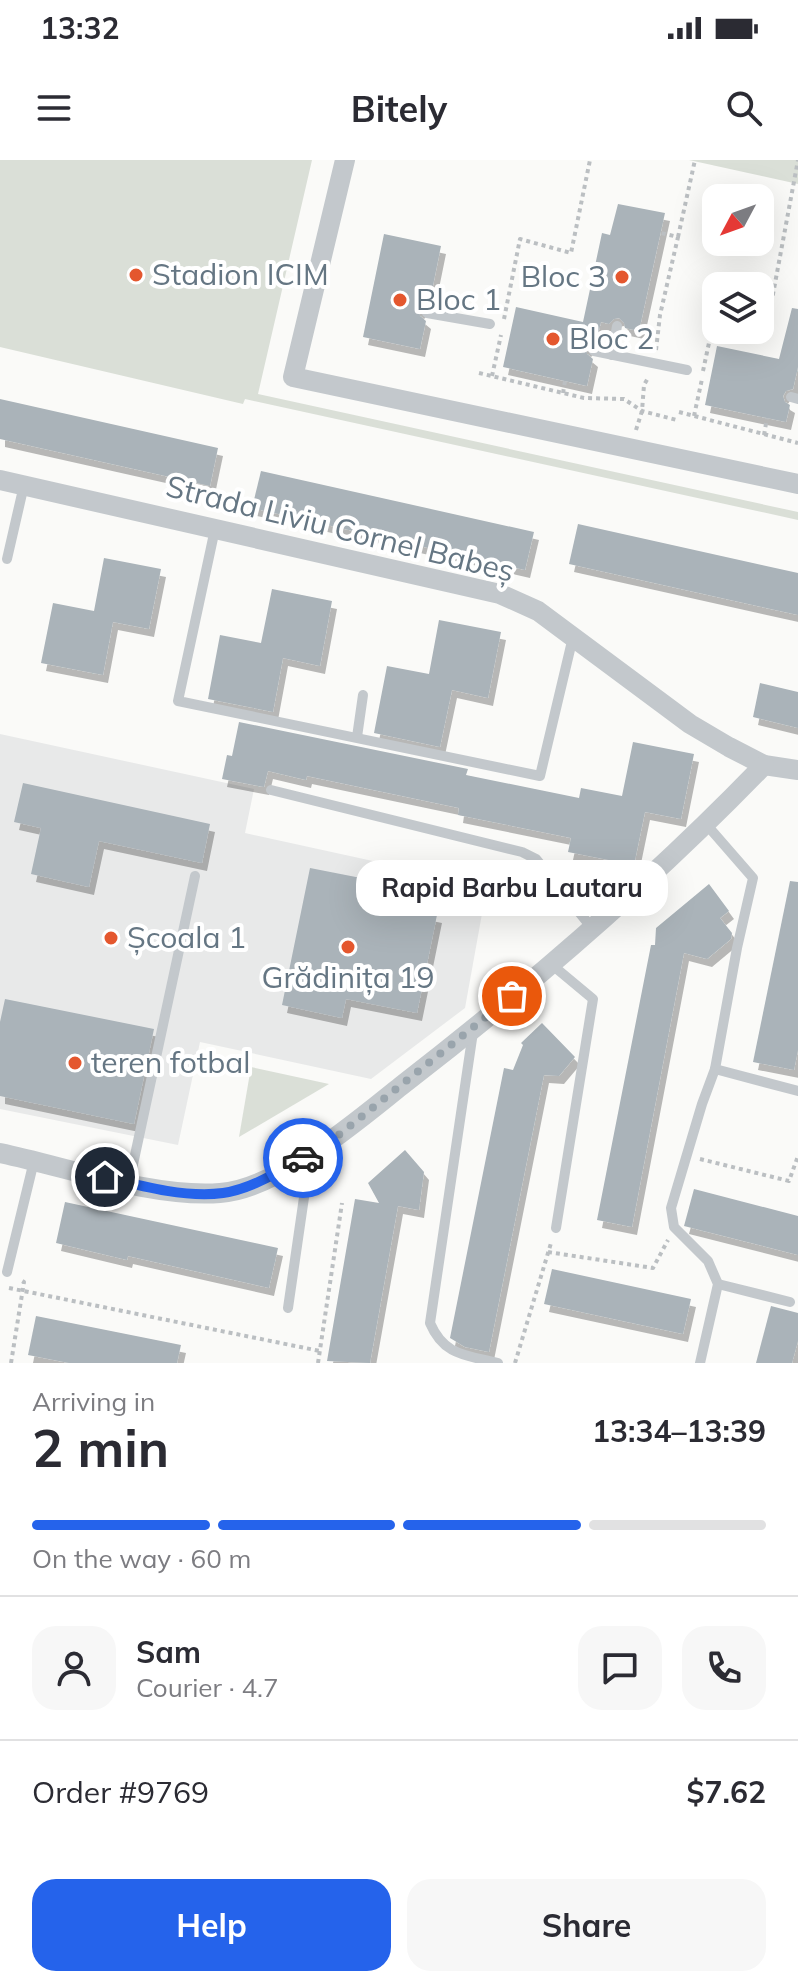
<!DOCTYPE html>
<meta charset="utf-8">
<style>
body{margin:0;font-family:Mulish,sans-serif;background:#f7f7f7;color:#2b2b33;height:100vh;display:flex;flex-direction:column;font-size:30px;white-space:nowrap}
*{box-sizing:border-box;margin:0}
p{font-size:26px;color:#7c7c81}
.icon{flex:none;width:44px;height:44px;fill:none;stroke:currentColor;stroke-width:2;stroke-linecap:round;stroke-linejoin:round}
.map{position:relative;height:1203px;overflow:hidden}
.panel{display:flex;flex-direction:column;background:#fff;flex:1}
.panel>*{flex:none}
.needle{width:52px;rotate:229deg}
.fabs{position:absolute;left:702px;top:24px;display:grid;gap:16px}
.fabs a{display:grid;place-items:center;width:72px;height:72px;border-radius:16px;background:#fff;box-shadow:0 8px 32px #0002;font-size:40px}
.pin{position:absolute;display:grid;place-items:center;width:68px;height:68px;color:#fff;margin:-34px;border:4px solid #fff;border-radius:50%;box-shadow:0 2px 8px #0007}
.courier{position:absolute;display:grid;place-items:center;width:80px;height:80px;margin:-40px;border:6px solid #2563eb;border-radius:50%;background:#fff;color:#222;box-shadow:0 2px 10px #0007}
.bubble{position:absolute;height:56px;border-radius:24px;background:#fff;box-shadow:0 8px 32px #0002;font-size:26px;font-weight:700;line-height:56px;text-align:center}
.headline em{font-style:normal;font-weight:700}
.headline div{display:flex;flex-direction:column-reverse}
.headline{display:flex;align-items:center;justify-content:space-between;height:136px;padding:0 32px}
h1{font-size:52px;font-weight:700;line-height:60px}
.bar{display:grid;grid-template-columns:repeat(4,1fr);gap:12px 8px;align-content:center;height:96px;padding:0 32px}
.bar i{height:10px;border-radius:6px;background:#e1e1e2}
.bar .active{background:#2563eb}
.bar p{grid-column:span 4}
.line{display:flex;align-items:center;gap:20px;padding:0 32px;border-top:2px solid #e1e1e2}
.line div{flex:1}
.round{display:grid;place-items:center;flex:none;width:84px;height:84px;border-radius:24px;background:#f7f7f7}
.primary-button{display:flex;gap:16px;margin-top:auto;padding:16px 32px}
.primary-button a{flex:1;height:92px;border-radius:24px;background:#2563eb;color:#fff;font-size:32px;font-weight:700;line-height:92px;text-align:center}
.primary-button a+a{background:#f7f7f7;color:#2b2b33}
.status{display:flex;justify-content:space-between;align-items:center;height:56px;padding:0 40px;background:#fff;direction:ltr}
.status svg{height:22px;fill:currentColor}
header{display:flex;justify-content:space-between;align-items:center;height:104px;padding:0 32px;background:#fff;font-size:36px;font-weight:700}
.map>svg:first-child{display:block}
.built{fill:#e8e9e9}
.green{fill:#dadfd7}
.building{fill:#aab3b9;filter:url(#shadow)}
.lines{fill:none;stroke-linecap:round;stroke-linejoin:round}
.path{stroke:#bbbfc2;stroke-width:4;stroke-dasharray:4 4;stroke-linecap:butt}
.lane{stroke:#c3c8cc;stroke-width:10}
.street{stroke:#c3c8cc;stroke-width:20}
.done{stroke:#99a4ac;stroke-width:8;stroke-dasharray:0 14.4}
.route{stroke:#2563eb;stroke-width:10}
.poi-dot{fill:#e4572e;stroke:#fff;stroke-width:3}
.labels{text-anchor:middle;stroke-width:8;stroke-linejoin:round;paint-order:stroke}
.poi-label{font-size:30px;fill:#657683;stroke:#fff;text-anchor:start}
.street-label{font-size:30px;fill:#657683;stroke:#fff}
</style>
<div class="status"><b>13:32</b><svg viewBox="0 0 49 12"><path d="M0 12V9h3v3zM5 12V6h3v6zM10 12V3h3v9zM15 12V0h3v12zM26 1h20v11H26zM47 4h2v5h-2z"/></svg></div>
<header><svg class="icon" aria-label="menu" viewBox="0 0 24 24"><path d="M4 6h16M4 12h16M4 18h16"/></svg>Bitely<svg class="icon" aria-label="search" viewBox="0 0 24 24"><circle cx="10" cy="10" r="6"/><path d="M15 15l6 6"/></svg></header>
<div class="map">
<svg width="798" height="1203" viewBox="0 0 798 1203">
<defs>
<filter id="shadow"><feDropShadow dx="5" dy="8" stdDeviation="0" flood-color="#0004"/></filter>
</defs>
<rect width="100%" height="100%" fill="#fafaf8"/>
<polygon class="built" points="0,574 254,629 245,673 487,726 465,848 371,919 200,882 178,985 0,949"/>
<g class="green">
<polygon points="0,0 312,0 258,234 798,352 798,360 245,239 243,244 0,187"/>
<polygon points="689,0 798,0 798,24"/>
<polygon points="251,907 329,924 239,977"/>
</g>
<g class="building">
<polygon points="618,44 665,53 639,171 625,168 624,163 619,158 614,159 609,164 601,162 596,183 591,184 586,189 587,194 593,199 587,226 503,207 516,147 583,162 602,73 610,75"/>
<polygon points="384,74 441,86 429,145 424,146 419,151 420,156 426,161 420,189 363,177"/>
<polygon points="792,148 798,149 798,207 793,229 786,231 783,236 785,242 790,245 786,262 705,245 717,186 779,199"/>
<polygon points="0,239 218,288 210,326 0,279"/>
<polygon points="261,311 534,372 525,410 252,348"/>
<polygon points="578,364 798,413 798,455 569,404"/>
<polygon points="104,398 161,409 149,469 113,462 103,515 41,503 53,443 94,451"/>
<polygon points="272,429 332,441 320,506 283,498 273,552 208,539 220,475 261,483"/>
<polygon points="439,460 501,472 488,538 452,530 440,587 374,573 387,506 429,514"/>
<polygon points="760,523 798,532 798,568 753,557"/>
<polygon points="239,562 468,609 466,615 579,638 581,628 622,636 633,582 694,594 681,659 645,652 634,705 568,692 571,678 458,655 459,648 307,616 306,620 268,611 264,627 222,619 227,595 232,596"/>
<polygon points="23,623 210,664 202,703 99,681 89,727 31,714 41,668 14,662"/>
<polygon points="310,708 366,719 362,740 437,755 417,853 346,839 342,858 282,845"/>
<polygon points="790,721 798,722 798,890 794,910 753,902"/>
<polygon points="709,724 729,751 720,758 732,773 731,779 707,799 684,793 632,1067 597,1060 651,785 655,785 656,768"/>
<polygon points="5,839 154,869 134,964 0,936 0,862"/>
<polygon points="542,863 575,897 559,916 544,915 489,1192 465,1187 450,1178 504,908 513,910 523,885 521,883"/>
<polygon points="405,990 424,1012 419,1050 398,1046 370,1203 327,1201 355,1039 379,1043 368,1023"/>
<polygon points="694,1029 798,1056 798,1095 684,1066"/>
<polygon points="65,1042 278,1088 269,1128 128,1096 127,1100 56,1083"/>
<polygon points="552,1109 691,1139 683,1174 544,1144"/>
<polygon points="771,1146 798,1153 798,1181 792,1203 756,1203"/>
<polygon points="36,1156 181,1185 177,1203 69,1203 28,1195"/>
</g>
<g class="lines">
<g class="path">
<polyline points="678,77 695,0"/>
<polyline points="504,159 520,79 571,93 590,0"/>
<polyline points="728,170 765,177 798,0"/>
<polyline points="656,190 660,155 678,77 661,73"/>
<polyline points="703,211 716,150"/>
<polyline points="479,213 584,238 624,239 642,251 677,260"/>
<polyline points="492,216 501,175"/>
<polyline points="563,233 565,221"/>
<polyline points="679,252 798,283"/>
<polyline points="694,256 702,219"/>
<polyline points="636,270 642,251 644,225 648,218"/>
<polyline points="764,275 767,258"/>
<polyline points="700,999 789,1021 798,996"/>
<polyline points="548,1092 653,1108 668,1080"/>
<polyline points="9,1128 320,1191"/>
<polyline points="11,1203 24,1122 19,1119"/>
<polyline points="318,1203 342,1043"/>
<polyline points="515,1203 551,1083"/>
</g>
<g class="lane">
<polyline points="427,153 490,164"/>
<polyline points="594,191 687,210"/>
<polyline points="612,195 617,166"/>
<polyline points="791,237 798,239"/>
<polyline points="215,369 178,541 540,616 573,477"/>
<polyline points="7,399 24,325"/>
<polyline points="357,577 363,535"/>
<polyline points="271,630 522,692 536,699 592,768"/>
<polyline points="706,664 753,718 737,788 715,909 798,931"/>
<polyline points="551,804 593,839 556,1068"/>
<path d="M473,872L430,1163C444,1196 466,1195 498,1203"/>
<polyline points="129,1023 195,716"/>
<polyline points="7,1112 34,1001"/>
<polyline points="718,1124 790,1142"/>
<polyline points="288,1148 310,996"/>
<polyline points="700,1203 718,1124 708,1101 674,1067 671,1048 702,944 715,909"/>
</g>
<g class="street">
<polyline points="345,0 293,217 798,324"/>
<polyline points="0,320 500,434 538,451 690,564 729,587 764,605 798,610"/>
<path d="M0,993C67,1007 152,1038 220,1033C278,1029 357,961 401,926C529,827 652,721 764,605"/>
</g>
</g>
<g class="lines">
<polyline class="done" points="303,998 335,978 512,836"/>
<path class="route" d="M105,1017C141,1026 185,1038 223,1033C251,1029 278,1012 303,998"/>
</g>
<g class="poi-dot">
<circle cx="136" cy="115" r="8"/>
<circle cx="622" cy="117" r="8"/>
<circle cx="400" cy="140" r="8"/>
<circle cx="553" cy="179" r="8"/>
<circle cx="111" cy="778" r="8"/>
<circle cx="348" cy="787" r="8"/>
<circle cx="75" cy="903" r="8"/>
</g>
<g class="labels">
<g class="poi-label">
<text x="152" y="125">Stadion ICIM</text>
<text x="606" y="127" text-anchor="end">Bloc 3</text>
<text x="416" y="150">Bloc 1</text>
<text x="569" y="189">Bloc 2</text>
<text x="127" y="788">Școala 1</text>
<text x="348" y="828" text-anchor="middle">Grădinița 19</text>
<text x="91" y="913">teren fotbal</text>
</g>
<g class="street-label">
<text transform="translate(340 369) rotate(14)" y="10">Strada Liviu Cornel Babeș</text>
</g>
</g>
</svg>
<div class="fabs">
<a><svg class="needle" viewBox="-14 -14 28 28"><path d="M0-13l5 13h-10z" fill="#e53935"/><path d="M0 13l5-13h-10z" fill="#7c7c81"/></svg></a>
<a><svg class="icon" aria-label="layers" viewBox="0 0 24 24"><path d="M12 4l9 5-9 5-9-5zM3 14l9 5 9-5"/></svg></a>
</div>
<div class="pin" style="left:512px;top:836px;background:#ea580c"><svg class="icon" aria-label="bag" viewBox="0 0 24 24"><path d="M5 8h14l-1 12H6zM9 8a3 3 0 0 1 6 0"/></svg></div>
<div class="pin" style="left:105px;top:1017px;background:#1f2937"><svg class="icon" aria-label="home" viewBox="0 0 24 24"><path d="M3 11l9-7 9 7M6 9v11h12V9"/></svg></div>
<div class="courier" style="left:303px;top:998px"><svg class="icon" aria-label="car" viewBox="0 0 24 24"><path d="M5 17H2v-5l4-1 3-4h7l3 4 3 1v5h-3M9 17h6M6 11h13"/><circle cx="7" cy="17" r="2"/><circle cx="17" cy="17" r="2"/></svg></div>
<div class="bubble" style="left:356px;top:700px;width:312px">Rapid Barbu Lautaru</div>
</div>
<section class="panel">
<div class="headline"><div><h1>2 min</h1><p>Arriving in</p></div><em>13:34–13:39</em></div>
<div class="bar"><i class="active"></i><i class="active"></i><i class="active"></i><i></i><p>On the way · 60 m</p></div>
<div class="line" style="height:144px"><a class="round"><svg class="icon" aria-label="person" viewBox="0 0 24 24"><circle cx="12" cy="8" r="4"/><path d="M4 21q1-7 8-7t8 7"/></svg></a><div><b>Sam</b><p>Courier · 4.7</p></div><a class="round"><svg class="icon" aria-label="chat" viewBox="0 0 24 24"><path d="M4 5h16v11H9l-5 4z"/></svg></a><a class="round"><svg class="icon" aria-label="phone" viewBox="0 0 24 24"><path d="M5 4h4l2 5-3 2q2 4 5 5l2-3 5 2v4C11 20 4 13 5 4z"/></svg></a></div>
<div class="line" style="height:104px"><div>Order #9769</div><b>$7.62</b></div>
<div class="primary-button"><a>Help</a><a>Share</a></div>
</section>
